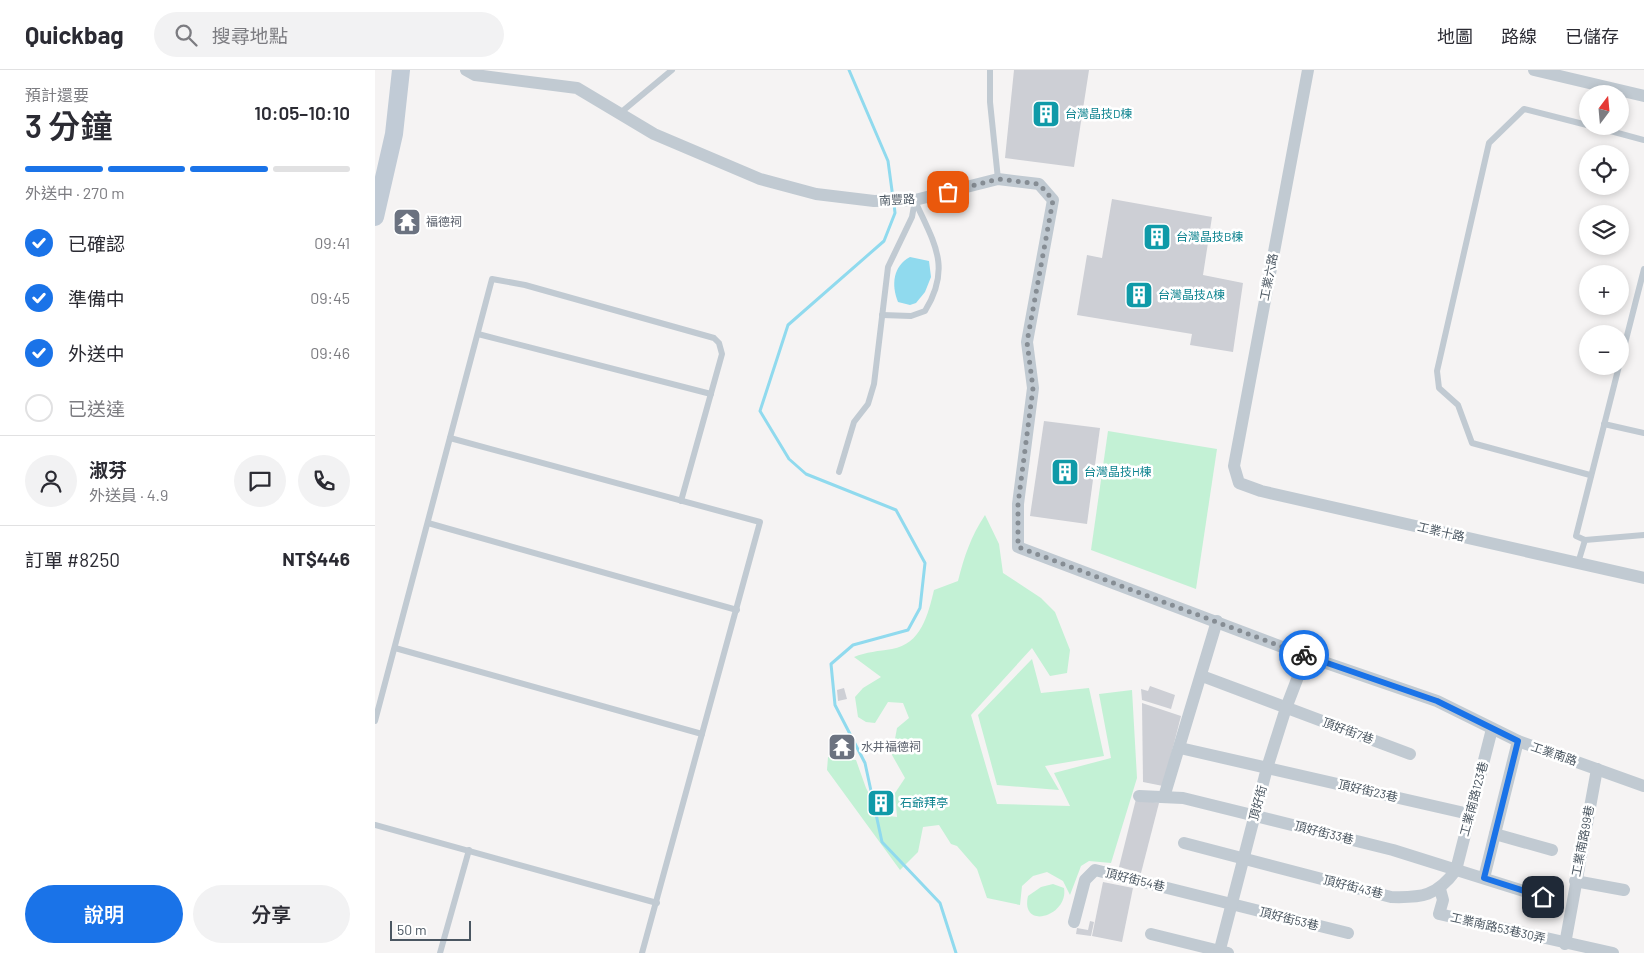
<!DOCTYPE html>
<html lang="zh-TW">
<meta charset="utf-8">
<style>
body{margin:0;font-family:Barlow,"Noto Sans TC",sans-serif;background:#f2f2f3;color:#2b2b33;height:100vh;display:flex;flex-direction:column;font-size:19px;white-space:nowrap}
*{box-sizing:border-box;margin:0}
p{font-size:16px;color:#7c7c81}
.icon{flex:none;width:28px;height:28px;fill:none;stroke:currentColor;stroke-width:2;stroke-linecap:round;stroke-linejoin:round}
.map{position:relative;flex:1;overflow:hidden}
.side{display:flex;flex-direction:column;background:#fff;width:375px}
.side>*{flex:none}
.needle{width:32px;rotate:16deg}
.controls{position:absolute;left:1204px;top:15px;display:grid;gap:10px}
.controls a{display:grid;place-items:center;width:50px;height:50px;border-radius:50%;background:#fff;box-shadow:0 2px 8px #0003;font-size:25px}
.scale{position:absolute;left:15px;bottom:12px;width:81px;box-sizing:border-box;padding-left:5px;border:2px solid #4a5661;border-top:0;font-size:14px;line-height:18px;white-space:nowrap;color:#4a5661;-webkit-text-stroke:4px #fff;paint-order:stroke}
.pin{position:absolute;display:grid;place-items:center;width:42px;height:42px;color:#fff;margin:-21px;border-radius:10px;box-shadow:0 2px 8px #0006}
.courier{position:absolute;display:grid;place-items:center;width:50px;height:50px;margin:-25px;border:4px solid #1a73e8;border-radius:50%;background:#fff;color:#222;box-shadow:0 1px 6px #0007}
.head em{font-style:normal;font-weight:600}
.head div{display:flex;flex-direction:column-reverse}
.head{display:flex;align-items:center;justify-content:space-between;height:85px;padding:0 25px}
h1{font-size:32px;font-weight:600;line-height:38px}
.bar{display:grid;grid-template-columns:repeat(4,1fr);gap:8px 5px;align-content:center;height:60px;padding:0 25px}
.bar i{height:6px;border-radius:4px;background:#e1e1e2}
.bar .on{background:#1a73e8}
.bar p{grid-column:span 4}
.line{display:flex;align-items:center;gap:12px;padding:0 25px;border-top:1px solid #e1e1e2}
.line div{flex:1}
.round{display:grid;place-items:center;flex:none;width:52px;height:52px;border-radius:26px;background:#f2f2f3}
ol{padding:0 25px;list-style:none}
li{display:flex;align-items:center;gap:15px;height:55px}
li p{margin-inline-start:auto}
li .icon{padding:5px;border-radius:50%;background:#1a73e8;color:#fff;stroke-width:4}
li:last-child{color:#7c7c81}
li i{width:28px;height:28px;border:2px solid #e1e1e2;border-radius:50%}
.primary-button{display:flex;gap:10px;margin-top:auto;padding:10px 25px}
.primary-button a{flex:1;height:58px;border-radius:30px;background:#1a73e8;color:#fff;font-size:20px;font-weight:600;line-height:58px;text-align:center}
.primary-button a+a{background:#f2f2f3;color:#2b2b33}
header{display:flex;align-items:center;gap:30px;box-sizing:border-box;height:70px;padding:0 25px;background:#fff;border-bottom:1px solid #e1e1e2}
header strong{font-size:24px}
nav{display:flex;gap:28px;margin-inline-start:auto;font-size:18px}
.search{width:350px;height:45px;background:#f2f2f3;display:flex;align-items:center;gap:12px;box-sizing:border-box;padding:0 18px;border-radius:28px;color:#7c7c81;font-size:19px}
main{display:flex;flex:1;min-height:0}
.map>svg:first-child{display:block}
.green{fill:#c3f1d5}
.water{fill:#90daee}
.lines{fill:none;stroke-linecap:round;stroke-linejoin:round}
.stream{stroke:#90daee;stroke-width:3}
.building{fill:#cdcfd5}
.lane{stroke:#c1cad2;stroke-width:6}
.street{stroke:#c1cad2;stroke-width:12}
.secondary{stroke:#c1cbd6;stroke-width:18}
.done{stroke:#868d94;stroke-width:5;stroke-dasharray:0 9}
.route{stroke:#1a73e8;stroke-width:6}
.labels{text-anchor:middle;stroke-width:5;stroke-linejoin:round;paint-order:stroke}
.culture-label{font-size:12px;fill:#0d838f;stroke:#fff;text-anchor:start}
.street-label{font-size:12px;fill:#4a5661;stroke:#fff}
.worship-label{font-size:12px;fill:#5b616d;stroke:#fff;text-anchor:start}
</style>
<header>
<strong>Quickbag</strong>
<div class="search"><svg class="icon" aria-label="search" viewBox="0 0 24 24"><circle cx="10" cy="10" r="6"/><path d="M15 15l6 6"/></svg>搜尋地點</div>
<nav><a>地圖</a><a>路線</a><a>已儲存</a></nav>
</header>
<main>
<section class="side">
<div class="head"><div><h1>3 分鐘</h1><p>預計還要</p></div><em>10:05–10:10</em></div>
<div class="bar"><i class="on"></i><i class="on"></i><i class="on"></i><i></i><p>外送中 · 270 m</p></div>
<ol>
<li><svg class="icon" aria-label="check" viewBox="0 0 24 24"><path d="M5 12l5 5 9-10"/></svg>已確認<p>09:41</p></li>
<li><svg class="icon" aria-label="check" viewBox="0 0 24 24"><path d="M5 12l5 5 9-10"/></svg>準備中<p>09:45</p></li>
<li><svg class="icon" aria-label="check" viewBox="0 0 24 24"><path d="M5 12l5 5 9-10"/></svg>外送中<p>09:46</p></li>
<li><i></i>已送達</li>
</ol>
<div class="line" style="height:90px"><a class="round"><svg class="icon" aria-label="person" viewBox="0 0 24 24"><circle cx="12" cy="8" r="4"/><path d="M4 21q1-7 8-7t8 7"/></svg></a><div><b>淑芬</b><p>外送員 · 4.9</p></div><a class="round"><svg class="icon" aria-label="chat" viewBox="0 0 24 24"><path d="M4 5h16v11H9l-5 4z"/></svg></a><a class="round"><svg class="icon" aria-label="phone" viewBox="0 0 24 24"><path d="M5 4h4l2 5-3 2q2 4 5 5l2-3 5 2v4C11 20 4 13 5 4z"/></svg></a></div>
<div class="line" style="height:65px"><div>訂單 #8250</div><b>NT$446</b></div>
<div class="primary-button"><a>說明</a><a>分享</a></div>
</section>
<div class="map">
<svg width="1269" height="883" viewBox="0 0 1269 883">
<rect width="100%" height="100%" fill="#f5f3f3"/>
<g class="green">
<polygon points="733,361 842,379 821,519 716,480"/>
<path d="M610,445L624,474L628,503L666,528L680,542L695,580L692,603L675,606L657,578L596,645L622,734L695,736L679,703L736,688L724,624L757,620L762,708L736,793L714,791L706,796L695,825L688,811L672,802L658,806L647,816L645,835L612,828L602,799L582,776L576,774L564,755L548,757L543,782L525,800L452,700L453,687L481,690L491,718L505,745L522,747L520,723L530,708L517,685L522,658L534,648L528,633L513,632L500,653L491,652L483,647L480,627L488,618L506,607L479,587C491,582 504,581 517,579C546,574 553,545 559,520L583,511C589,487 596,466 610,445Z"/>
<polygon points="657,589 666,623 714,618 729,686 670,696 684,720 622,715 603,645"/>
<path d="M678,814L689,818C694,846 645,861 653,826L666,817Z"/>
</g>
<path class="water" d="M535,187L554,191L556,207L550,222L541,233L535,235L523,232C516,215 518,196 535,187Z"/>
<g class="lines">
<g class="stream">
<polyline points="474,0 513,91 518,128"/>
<polyline points="519,134 520,143 509,171 413,255 385,341 414,389 431,404 521,440 550,493 545,538 533,560 478,575 456,594 460,635 490,693 507,772 565,833 581,883"/>
</g>
</g>
<g class="building">
<polygon points="639,0 714,0 699,97 630,88"/>
<polygon points="737,129 837,147 828,205 868,213 858,282 815,275 817,264 702,245 712,185 727,188"/>
<polygon points="37,146 38,155 26,157 26,148"/>
<polygon points="669,351 725,358 712,454 655,446"/>
<polygon points="775,616 800,625 796,639 767,630 766,619 773,621"/>
<polygon points="469,618 472,629 463,631 462,620"/>
<polygon points="767,633 806,646 788,716 768,712"/>
<polygon points="459,669 477,670 476,684 458,683"/>
<polygon points="761,729 784,733 766,803 744,797"/>
<polygon points="728,812 758,818 747,872 717,866"/>
<polygon points="715,851 719,852 716,866 701,864 702,858 713,860"/>
</g>
<g class="lines">
<g class="lane">
<polyline points="615,0 615,32 623,109"/>
<polyline points="244,44 297,0"/>
<polyline points="1212,55 1149,39 1114,73 1062,301 1064,318 1083,335 1097,373 1215,405"/>
<polyline points="1217,56 1269,70"/>
<path d="M507,245L536,246L550,241C577,197 559,173 540,131"/>
<polyline points="103,264 336,324"/>
<polyline points="1245,293 1269,199"/>
<polyline points="1229,354 1269,363"/>
<polyline points="75,368 385,452 267,883"/>
<polyline points="464,402 479,352 493,334 499,314 513,197 537,147 540,130"/>
<polyline points="53,453 362,540"/>
<polyline points="1210,470 1201,466 1244,296"/>
<polyline points="1203,493 1210,470 1269,465"/>
<polyline points="20,578 327,664"/>
<polyline points="0,651 117,209 150,215 339,268 344,273 347,284 306,431"/>
<polyline points="0,755 282,833"/>
<polyline points="65,883 94,780"/>
</g>
<g class="street">
<polyline points="91,0 100,5 202,18 279,64 385,109 441,124 499,131 540,130 623,109 664,114 678,130 652,272 658,318 643,434 643,477 931,586 1062,631 1143,671 1269,716"/>
<polyline points="933,0 859,396 864,413 886,421 1269,508"/>
<polyline points="1159,0 1269,26"/>
<polyline points="827,606 1035,684"/>
<polyline points="805,678 1094,744"/>
<polyline points="764,726 808,728 1018,780 1168,827"/>
<polyline points="789,727 842,551"/>
<polyline points="1120,764 1177,780"/>
<path d="M809,773L1016,827C1047,828 1062,826 1081,800L1117,659"/>
<polyline points="1109,808 1143,671"/>
<polyline points="1200,811 1249,820"/>
<polyline points="1065,819 1068,830 1064,844 1238,883"/>
<polyline points="699,852 710,810 720,800 973,863"/>
<polyline points="776,864 853,883"/>
<polyline points="1190,874 1222,699"/>
<polyline points="844,883 892,698 911,638 931,586"/>
</g>
<polyline class="secondary" points="0,147 19,64 26,0"/>
</g>
<g class="lines">
<polyline class="done" points="573,122 623,109 664,114 678,130 652,272 658,318 643,434 643,477 929,585"/>
<polyline class="route" points="929,585 1062,631 1143,671 1109,808 1168,827"/>
</g>
<defs>
<symbol id="building-square" viewBox="-11 -11 22 22"><rect x="-9" y="-9" width="18" height="18" rx="4" fill="#0f9aa8" stroke="#fff"/><path d="M-4-6H4V6H1V3H-1V6H-4ZM-2.5-4.3h1.7v1.8h-1.7ZM.8-4.3h1.7v1.8H.8ZM-2.5-1h1.7V.8h-1.7ZM.8-1h1.7V.8H.8Z" fill="#fff"/></symbol>
<symbol id="temple-square" viewBox="-11 -11 22 22"><rect x="-9" y="-9" width="18" height="18" rx="4" fill="#6b7280" stroke="#fff"/><path d="M0-6L5-2H3V0L6.5 2.5H4V6H1.5V3h-3V6H-4V2.5H-6.5L-3 0V-2H-5Z" fill="#fff"/></symbol>
</defs>
<g fill-rule="evenodd">
<use href="#building-square" x="655" y="28" width="32" height="32"/>
<use href="#temple-square" x="16" y="136" width="32" height="32"/>
<use href="#building-square" x="766" y="151" width="32" height="32"/>
<use href="#building-square" x="748" y="209" width="32" height="32"/>
<use href="#building-square" x="674" y="386" width="32" height="32"/>
<use href="#temple-square" x="451" y="661" width="32" height="32"/>
<use href="#building-square" x="490" y="717" width="32" height="32"/>
</g>
<g class="labels">
<g class="culture-label">
<text x="690" y="48">台灣晶技D棟</text>
<text x="801" y="171">台灣晶技B棟</text>
<text x="783" y="229">台灣晶技A棟</text>
<text x="709" y="406">台灣晶技H棟</text>
<text x="525" y="737">石爺拜亭</text>
</g>
<g class="street-label">
<text transform="translate(522 130) rotate(-3)" y="4">南豐路</text>
<text transform="translate(894 207) rotate(-79)" y="4">工業六路</text>
<text transform="translate(1066 462) rotate(13)" y="4">工業十路</text>
<text transform="translate(973 661) rotate(20)" y="4">頂好街7巷</text>
<text transform="translate(1179 684) rotate(19)" y="4">工業南路</text>
<text transform="translate(993 721) rotate(13)" y="4">頂好街23巷</text>
<text transform="translate(1099 729) rotate(-75)" y="4">工業南路123巷</text>
<text transform="translate(883 733) rotate(-75)" y="4">頂好街</text>
<text transform="translate(949 763) rotate(14)" y="4">頂好街33巷</text>
<text transform="translate(1208 771) rotate(-79)" y="4">工業南路99巷</text>
<text transform="translate(760 810) rotate(14)" y="4">頂好街54巷</text>
<text transform="translate(978 817) rotate(14)" y="4">頂好街43巷</text>
<text transform="translate(914 849) rotate(14)" y="4">頂好街53巷</text>
<text transform="translate(1123 858) rotate(13)" y="4">工業南路53巷30弄</text>
</g>
<g class="worship-label">
<text x="51" y="156">福德祠</text>
<text x="486" y="681">水井福德祠</text>
</g>
</g>
</svg>
<div class="controls">
<a><svg class="needle" viewBox="-14 -14 28 28"><path d="M0-13l5 13h-10z" fill="#e53935"/><path d="M0 13l5-13h-10z" fill="#7c7c81"/></svg></a>
<a><svg class="icon" aria-label="locate" viewBox="0 0 24 24"><circle cx="12" cy="12" r="6"/><path d="M12 2v4M12 18v4M2 12h4M18 12h4"/></svg></a>
<a><svg class="icon" aria-label="layers" viewBox="0 0 24 24"><path d="M12 4l9 5-9 5-9-5zM3 14l9 5 9-5"/></svg></a>
<a>+</a>
<a>−</a>
</div>
<div class="scale">50 m</div>
<div class="pin" style="left:573px;top:122px;background:#ea580c"><svg class="icon" aria-label="bag" viewBox="0 0 24 24"><path d="M5 8h14l-1 12H6zM9 8a3 3 0 0 1 6 0"/></svg></div>
<div class="pin" style="left:1168px;top:827px;background:#1f2937"><svg class="icon" aria-label="home" viewBox="0 0 24 24"><path d="M3 11l9-7 9 7M6 9v11h12V9"/></svg></div>
<div class="courier" style="left:929px;top:585px"><svg class="icon" aria-label="bike" viewBox="0 0 24 24"><circle cx="6" cy="16" r="4"/><circle cx="18" cy="16" r="4"/><path d="M6 16l4-8h5l3 8M10 8l3 8H6M13 5h3"/></svg></div>
</div>
</main>
